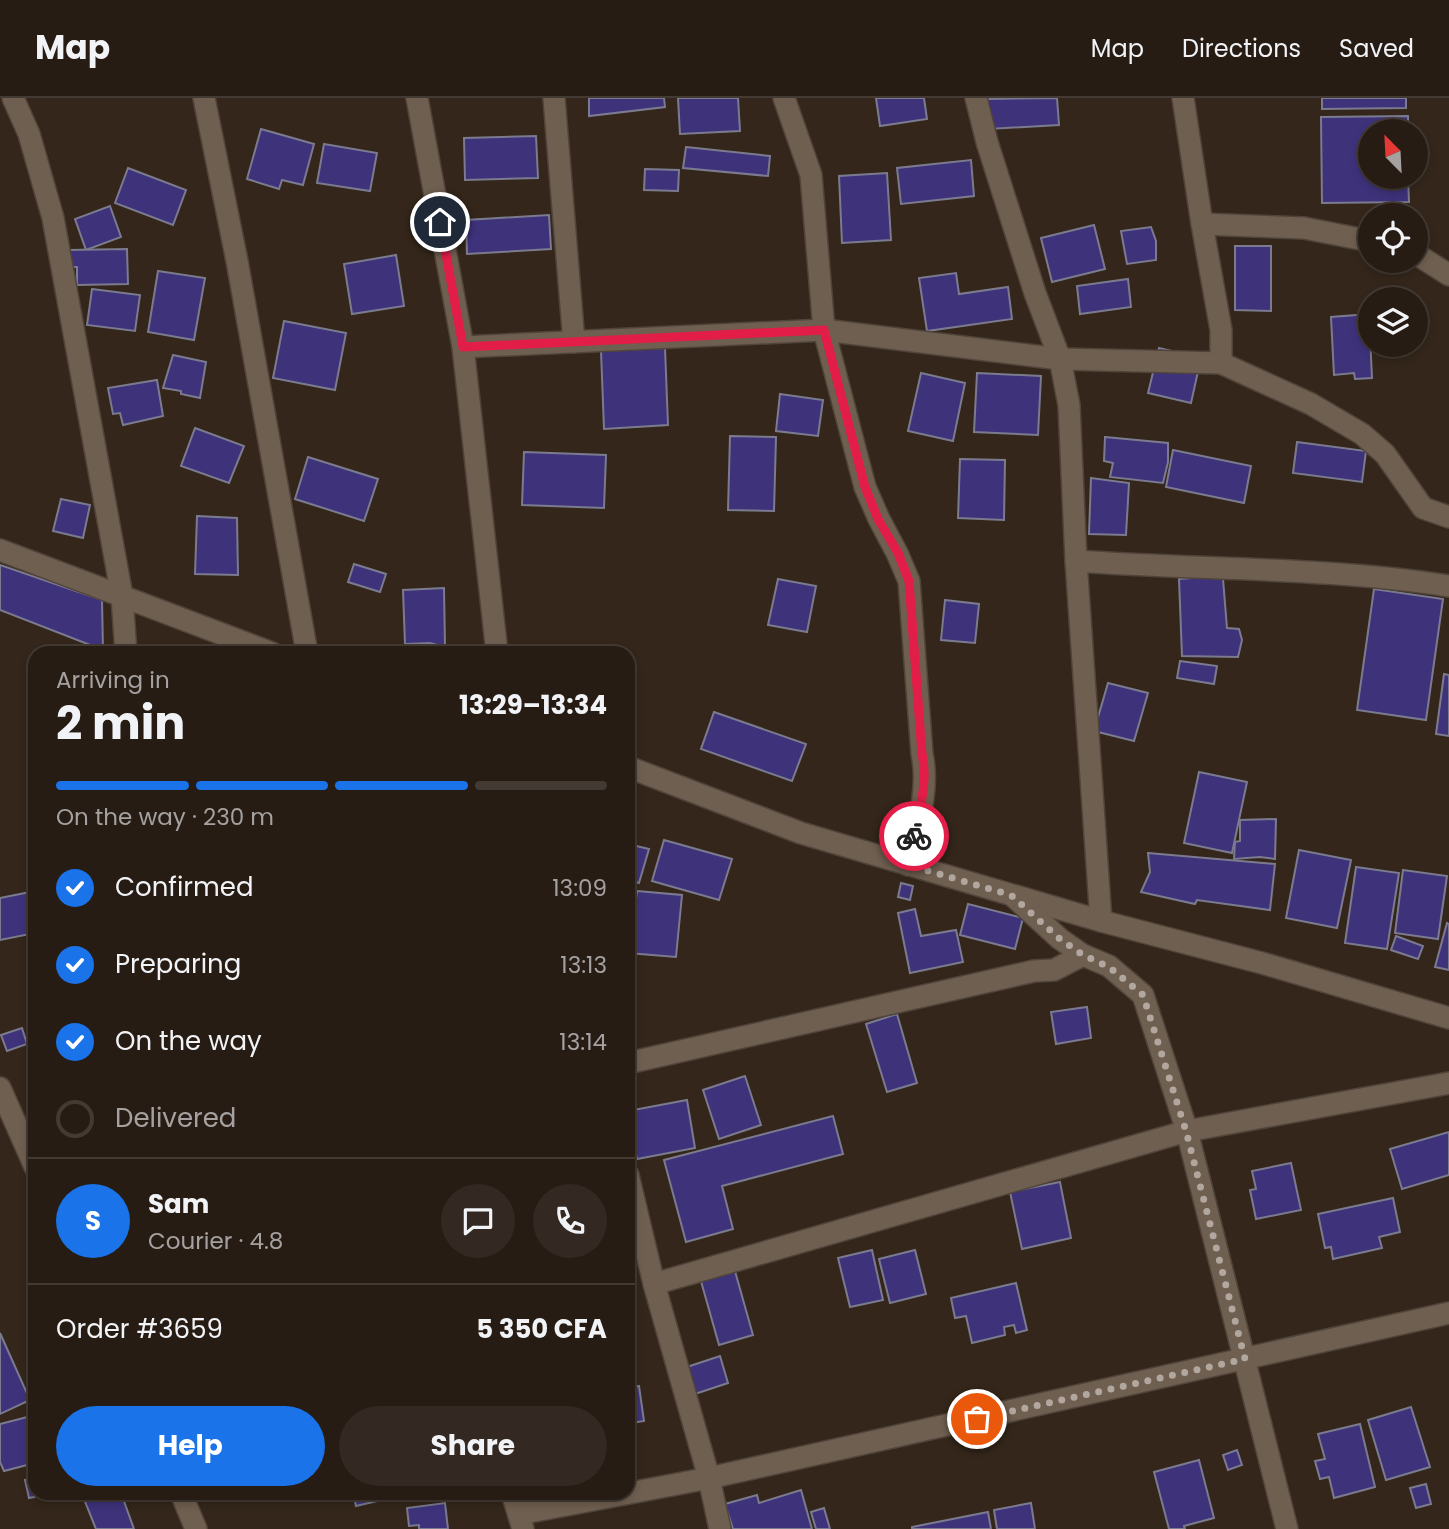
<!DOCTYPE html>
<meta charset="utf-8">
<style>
body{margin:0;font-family:Poppins,sans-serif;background:#332922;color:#f1f3f6;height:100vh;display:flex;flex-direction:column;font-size:26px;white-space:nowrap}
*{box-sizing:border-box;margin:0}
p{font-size:23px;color:#a4a1a0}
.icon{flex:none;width:38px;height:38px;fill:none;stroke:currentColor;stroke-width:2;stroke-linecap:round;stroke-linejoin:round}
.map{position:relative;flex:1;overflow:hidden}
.details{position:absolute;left:28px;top:548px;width:607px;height:854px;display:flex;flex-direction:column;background:#271c14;border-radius:21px;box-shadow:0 4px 10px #0003,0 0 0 2px #433a34}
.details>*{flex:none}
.needle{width:46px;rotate:336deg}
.controls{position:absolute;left:1358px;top:21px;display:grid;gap:14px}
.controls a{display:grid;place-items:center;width:70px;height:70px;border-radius:50%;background:#271c14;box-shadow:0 4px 10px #0003,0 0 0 2px #433a34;font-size:35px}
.pin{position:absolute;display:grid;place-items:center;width:60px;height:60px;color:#fff;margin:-30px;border:4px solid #fff;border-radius:50%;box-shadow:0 2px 7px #0007}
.courier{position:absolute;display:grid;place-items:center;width:70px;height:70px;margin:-35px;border:5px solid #e11d48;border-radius:50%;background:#fff;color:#222;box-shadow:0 2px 9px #0007}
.head em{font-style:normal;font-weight:700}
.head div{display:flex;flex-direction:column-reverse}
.head{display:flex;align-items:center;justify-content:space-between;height:119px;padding:0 28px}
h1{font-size:46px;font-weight:700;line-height:52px}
.bar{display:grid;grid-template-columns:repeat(4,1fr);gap:10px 7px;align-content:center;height:84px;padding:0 28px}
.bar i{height:9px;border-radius:5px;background:#433a34}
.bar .active{background:#1a73e8}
.bar p{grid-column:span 4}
.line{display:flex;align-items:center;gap:18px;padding:0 28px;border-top:2px solid #433a34}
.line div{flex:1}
.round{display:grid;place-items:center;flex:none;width:74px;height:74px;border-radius:37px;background:#332922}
ol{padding:0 28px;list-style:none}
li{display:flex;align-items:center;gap:21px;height:77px}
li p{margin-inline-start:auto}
li .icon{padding:7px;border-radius:50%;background:#1a73e8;color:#fff;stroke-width:4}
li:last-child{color:#a4a1a0}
li i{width:38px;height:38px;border:4px solid #433a34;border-radius:50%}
.primary-button{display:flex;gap:14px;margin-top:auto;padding:14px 28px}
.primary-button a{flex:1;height:80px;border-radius:42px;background:#1a73e8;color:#fff;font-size:28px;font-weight:700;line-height:80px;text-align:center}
.primary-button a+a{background:#332922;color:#f1f3f6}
header{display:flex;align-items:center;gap:42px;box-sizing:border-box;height:98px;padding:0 35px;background:#271c14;border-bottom:2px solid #433a34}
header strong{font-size:33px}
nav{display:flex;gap:38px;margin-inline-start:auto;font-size:24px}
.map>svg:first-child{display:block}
.building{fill:#3e327b;stroke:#7b7b8f;stroke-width:2}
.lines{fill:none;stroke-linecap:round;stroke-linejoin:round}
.street-casing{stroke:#50443a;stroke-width:24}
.street{stroke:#6f5f50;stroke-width:21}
.done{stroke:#b2a79e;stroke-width:7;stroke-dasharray:0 12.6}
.route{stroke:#e11d48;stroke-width:9}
</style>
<header>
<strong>Map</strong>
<nav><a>Map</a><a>Directions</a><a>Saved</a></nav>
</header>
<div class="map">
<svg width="1449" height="1431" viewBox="0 0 1449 1431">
<rect width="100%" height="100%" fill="#34261a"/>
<g class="building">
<polygon points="589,0 664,0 665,9 589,18"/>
<polygon points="678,0 738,0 740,33 680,36"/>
<polygon points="876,0 924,0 927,21 880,28"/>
<polygon points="1057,0 1059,27 989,31 987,1"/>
<polygon points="1322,0 1406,0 1406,10 1322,11"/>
<polygon points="1408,18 1408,33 1370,33 1370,79 1408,79 1409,104 1322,105 1321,19"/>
<polygon points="261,31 314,46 303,87 282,82 279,91 247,81"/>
<polygon points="536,38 538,80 465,82 464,40"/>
<polygon points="324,46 377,55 370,93 317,85"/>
<polygon points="686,49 770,58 768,78 683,70"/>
<polygon points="971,62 974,98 901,106 897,70"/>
<polygon points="128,70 186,92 173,127 115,105"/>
<polygon points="645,71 679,72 678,93 644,92"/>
<polygon points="887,75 891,142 842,145 839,78"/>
<polygon points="110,108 121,139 86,152 75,121"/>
<polygon points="549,117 551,151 467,156 466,122"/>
<polygon points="1094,127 1105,171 1052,184 1041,140"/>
<polygon points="1151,129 1156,143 1156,162 1127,166 1121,133"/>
<polygon points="1235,148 1271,148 1271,213 1235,212"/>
<polygon points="127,151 128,186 77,187 77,169 68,169 68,152"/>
<polygon points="396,157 404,208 352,216 344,166"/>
<polygon points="158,173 205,180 194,242 148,234"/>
<polygon points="956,175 959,196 1008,189 1012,221 927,233 919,180"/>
<polygon points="1128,181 1131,209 1080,216 1077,188"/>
<polygon points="92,191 140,197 135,233 87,227"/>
<polygon points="1369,216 1372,280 1355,281 1354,275 1334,277 1331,219"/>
<polygon points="1416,217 1416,249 1372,250 1372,247 1416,247"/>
<polygon points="284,223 346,235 335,292 273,280"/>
<polygon points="665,250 668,327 604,331 601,253"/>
<polygon points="1159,250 1201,260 1191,305 1148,295"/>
<polygon points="173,257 206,264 200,300 181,296 181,293 163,290"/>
<polygon points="921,275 965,285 953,343 908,333"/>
<polygon points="977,275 1041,278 1038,337 974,334"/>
<polygon points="157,282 163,318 123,327 120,315 113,316 108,290"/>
<polygon points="780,296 823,302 818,338 776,333"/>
<polygon points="195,330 244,348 229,385 181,368"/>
<polygon points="730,338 776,339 774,413 728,412"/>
<polygon points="1105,339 1168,345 1168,364 1163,385 1110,379 1113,365 1104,363"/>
<polygon points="1297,344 1366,353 1362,384 1293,375"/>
<polygon points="1173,352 1251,368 1244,405 1166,389"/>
<polygon points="524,354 606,357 604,410 522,407"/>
<polygon points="308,359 378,381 364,423 295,401"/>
<polygon points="960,361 1005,362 1004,422 958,420"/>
<polygon points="1091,380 1129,385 1126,437 1089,436"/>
<polygon points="61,401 90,407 83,440 53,433"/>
<polygon points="197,418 237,420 238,477 195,476"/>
<polygon points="354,466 386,476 380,494 348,484"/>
<polygon points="0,467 102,502 103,552 0,512"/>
<polygon points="1205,479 1223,481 1227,530 1239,531 1242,542 1238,559 1182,558 1179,481"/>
<polygon points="778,481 816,488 807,534 768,527"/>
<polygon points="444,490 445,549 430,545 405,546 403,492"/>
<polygon points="1374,491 1443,501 1426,622 1357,612"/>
<polygon points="945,502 979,506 975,545 941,542"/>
<polygon points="1180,563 1217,568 1214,586 1177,580"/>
<polygon points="1444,576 1449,577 1449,638 1436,636"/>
<polygon points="1108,585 1148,595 1134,643 1094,633"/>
<polygon points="714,614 806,646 792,683 701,651"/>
<polygon points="1199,674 1247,684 1232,755 1184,745"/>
<polygon points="1276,721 1275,761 1260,759 1234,761 1235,744 1240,743 1240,722"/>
<polygon points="664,742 732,761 719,802 652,783"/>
<polygon points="628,746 649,751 639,785 628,782"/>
<polygon points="1299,752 1351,762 1337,830 1286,820"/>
<polygon points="1148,755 1275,766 1270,812 1197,802 1195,806 1141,794 1150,774"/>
<polygon points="1356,769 1399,775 1387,851 1345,845"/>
<polygon points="1403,772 1447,778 1438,841 1395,835"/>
<polygon points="901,785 913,788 910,802 898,799"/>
<polygon points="35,793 35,835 0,842 0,800"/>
<polygon points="637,793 682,797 676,859 628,855 628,809 635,809"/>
<polygon points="968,806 1023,820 1015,851 960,837"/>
<polygon points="915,811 921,838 956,832 963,864 910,875 898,815"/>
<polygon points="1447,825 1449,826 1449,872 1435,869"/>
<polygon points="1396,838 1423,848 1418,861 1391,852"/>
<polygon points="1087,909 1091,940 1056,946 1051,914"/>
<polygon points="897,916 917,985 887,994 866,926"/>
<polygon points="22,930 27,946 7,953 1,937"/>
<polygon points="745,978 761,1027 719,1041 703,992"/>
<polygon points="687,1002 695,1050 637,1061 628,1013"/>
<polygon points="833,1018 843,1056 722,1088 733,1131 686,1144 664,1062"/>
<polygon points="1449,1034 1449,1077 1402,1091 1390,1051"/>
<polygon points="1291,1065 1301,1112 1256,1121 1250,1092 1256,1091 1252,1073"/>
<polygon points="1060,1084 1071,1140 1022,1151 1010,1094"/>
<polygon points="1393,1100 1400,1134 1379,1139 1382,1150 1333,1161 1331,1149 1325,1150 1318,1116"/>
<polygon points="872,1152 883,1202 850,1209 838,1160"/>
<polygon points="915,1152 926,1196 890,1205 879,1161"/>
<polygon points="731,1159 753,1237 719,1247 697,1169"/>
<polygon points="1016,1185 1027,1232 1016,1235 1014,1227 1004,1229 1005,1237 972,1245 966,1218 955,1220 951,1200"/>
<polygon points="0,1235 30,1302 0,1316"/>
<polygon points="720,1258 728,1285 695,1296 687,1269"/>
<polygon points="639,1288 644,1323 631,1325 632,1329 628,1329 628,1289"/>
<polygon points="1411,1309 1430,1369 1386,1382 1368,1322"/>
<polygon points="35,1317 35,1365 4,1373 0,1364 0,1326"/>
<polygon points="1360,1326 1375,1389 1334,1400 1329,1379 1320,1381 1315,1363 1325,1361 1318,1336"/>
<polygon points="1237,1352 1242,1367 1228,1372 1223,1357"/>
<polygon points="1199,1362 1214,1420 1184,1428 1185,1431 1169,1431 1154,1374"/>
<polygon points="35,1381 35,1395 54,1395 29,1400 25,1382"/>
<polygon points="1426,1386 1431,1406 1416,1410 1410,1390"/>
<polygon points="801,1392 812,1431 733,1431 725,1406 757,1397 759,1405"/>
<polygon points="85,1395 121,1395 134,1431 96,1431 82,1396"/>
<polygon points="353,1395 403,1395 403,1397 356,1408"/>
<polygon points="445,1405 448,1431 419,1431 419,1427 409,1428 407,1410"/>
<polygon points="1031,1405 1035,1431 997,1431 994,1412"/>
<polygon points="824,1410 830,1431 816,1431 811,1414"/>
<polygon points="988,1414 991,1431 912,1431 912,1429"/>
</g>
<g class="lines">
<defs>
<g id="street">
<polyline points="13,0 29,36 53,120 122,498 126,555"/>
<polyline points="204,0 237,163 307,555"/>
<polyline points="417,0 463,249 497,555"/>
<polyline points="554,0 574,244"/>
<path d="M784,0L811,77L824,232L865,389L879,421L897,455L909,483L922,656C930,693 916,732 908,767"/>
<polyline points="976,0 987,44 1035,195 1060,261 1069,307 1076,463 1101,823"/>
<polyline points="1183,0 1202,126 1221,232 1221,265"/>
<polyline points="1202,126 1304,130 1370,143"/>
<polyline points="1416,156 1449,177"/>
<polyline points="463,249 824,232 1060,261 1221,265 1311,306 1362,336 1385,356 1423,410 1449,419"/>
<polyline points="0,452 272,555"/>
<path d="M1076,463C1200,472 1326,469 1449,488"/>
<polyline points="628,669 801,735 1101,823 1262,865 1449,920"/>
<polyline points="1013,798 1060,841 1083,857 1109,868 1143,897 1187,1033 1287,1431"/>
<polyline points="628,965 1034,873 1054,872 1083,857"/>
<polyline points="0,990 35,1069"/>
<polyline points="628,1077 654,1186 709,1380 720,1431"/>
<polyline points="654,1186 1187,1033 1449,985"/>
<polyline points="181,1395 196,1431"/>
<polyline points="512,1395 523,1431"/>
<polyline points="519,1416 709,1380 1449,1215"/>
</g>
</defs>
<use href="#street" class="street-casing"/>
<use href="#street" class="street"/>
</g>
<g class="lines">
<polyline class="done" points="914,738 908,767 1011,797 1060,841 1083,857 1109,869 1143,897 1186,1033 1245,1261 977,1321"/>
<path class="route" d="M440,124L463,249L824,232L865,389L878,421L898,455L909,483L922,656C928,684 920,710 914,738"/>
</g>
</svg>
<div class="controls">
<a><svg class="needle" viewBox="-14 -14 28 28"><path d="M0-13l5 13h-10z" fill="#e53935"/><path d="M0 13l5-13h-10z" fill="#a4a1a0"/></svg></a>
<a><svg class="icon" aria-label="locate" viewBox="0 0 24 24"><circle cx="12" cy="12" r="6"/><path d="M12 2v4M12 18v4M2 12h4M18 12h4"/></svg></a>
<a><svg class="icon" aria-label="layers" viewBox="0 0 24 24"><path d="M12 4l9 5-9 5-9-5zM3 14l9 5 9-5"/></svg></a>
</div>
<div class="pin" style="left:977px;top:1321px;background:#ea580c"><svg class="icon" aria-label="bag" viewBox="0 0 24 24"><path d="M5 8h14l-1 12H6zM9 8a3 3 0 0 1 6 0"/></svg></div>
<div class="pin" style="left:440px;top:124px;background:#1f2937"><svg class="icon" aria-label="home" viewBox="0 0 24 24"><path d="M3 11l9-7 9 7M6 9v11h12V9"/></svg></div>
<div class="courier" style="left:914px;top:738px"><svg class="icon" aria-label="bike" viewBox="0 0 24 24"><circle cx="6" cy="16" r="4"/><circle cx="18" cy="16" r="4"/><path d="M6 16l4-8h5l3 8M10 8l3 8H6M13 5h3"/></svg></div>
<section class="details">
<div class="head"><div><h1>2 min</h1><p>Arriving in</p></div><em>13:29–13:34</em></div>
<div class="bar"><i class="active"></i><i class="active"></i><i class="active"></i><i></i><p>On the way · 230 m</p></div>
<ol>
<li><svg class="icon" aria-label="check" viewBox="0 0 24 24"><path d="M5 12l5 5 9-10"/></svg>Confirmed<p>13:09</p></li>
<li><svg class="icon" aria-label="check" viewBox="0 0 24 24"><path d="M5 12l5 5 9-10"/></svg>Preparing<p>13:13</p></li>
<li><svg class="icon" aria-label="check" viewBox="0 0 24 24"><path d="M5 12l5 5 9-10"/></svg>On the way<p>13:14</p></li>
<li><i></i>Delivered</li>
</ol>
<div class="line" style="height:126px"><b class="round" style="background:#1a73e8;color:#fff">S</b><div><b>Sam</b><p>Courier · 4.8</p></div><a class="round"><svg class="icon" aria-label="chat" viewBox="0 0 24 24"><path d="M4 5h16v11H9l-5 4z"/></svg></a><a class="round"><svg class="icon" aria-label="phone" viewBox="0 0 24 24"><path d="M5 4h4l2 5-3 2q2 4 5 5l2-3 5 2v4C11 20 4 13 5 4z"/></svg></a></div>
<div class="line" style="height:91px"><div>Order #3659</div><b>5 350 CFA</b></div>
<div class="primary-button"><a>Help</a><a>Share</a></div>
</section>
</div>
